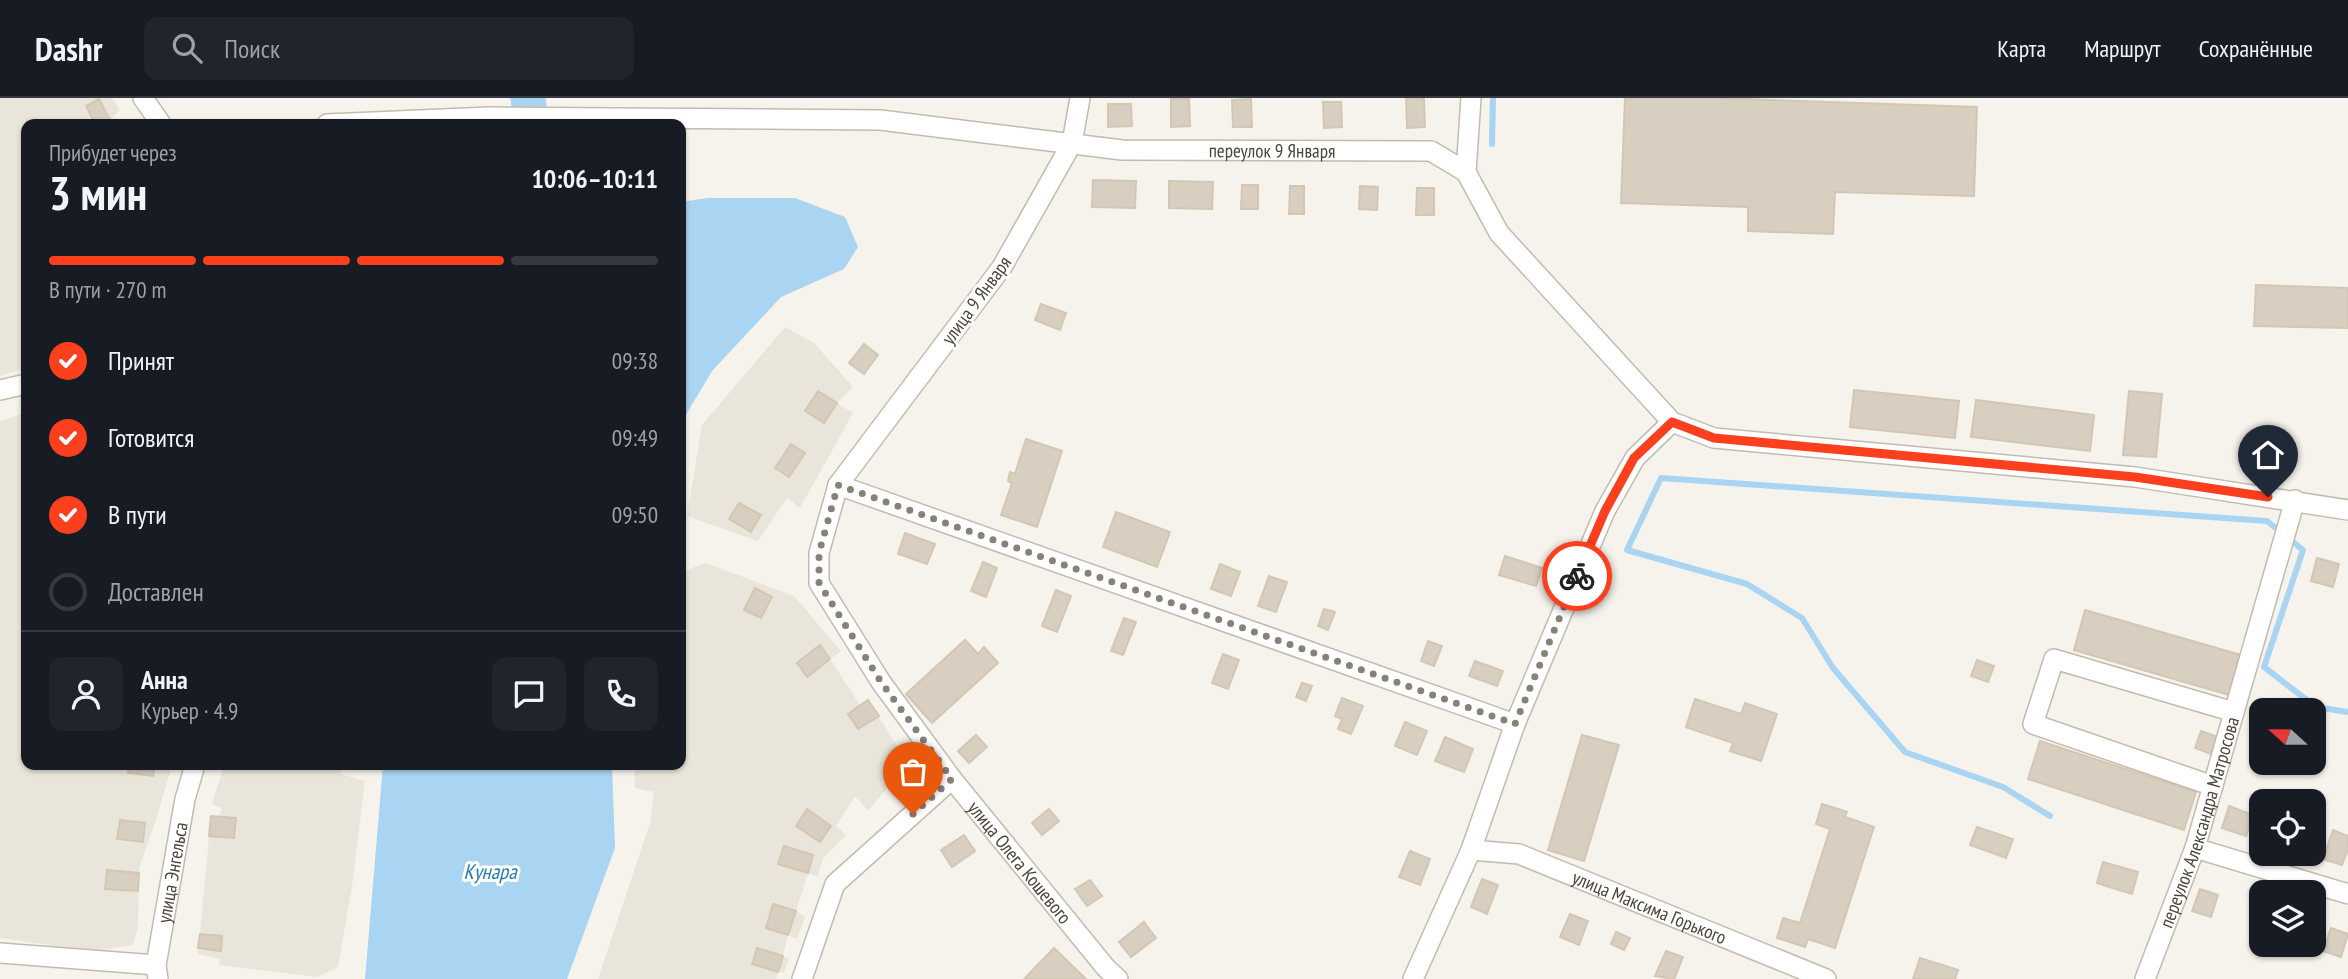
<!DOCTYPE html>
<html lang="ru">
<meta charset="utf-8">
<style>
body{margin:0;font-family:"PT Sans Narrow",sans-serif;background:#20242c;color:#f1f3f6;height:100vh;display:flex;flex-direction:column;font-size:26px;white-space:nowrap}
*{box-sizing:border-box;margin:0}
p{font-size:23px;color:#9ea1a6}
.icon{flex:none;width:38px;height:38px;fill:none;stroke:currentColor;stroke-width:2;stroke-linecap:round;stroke-linejoin:round}
.map{position:relative;flex:1;overflow:hidden}
.side{position:absolute;left:21px;top:21px;width:665px;height:651px;display:flex;flex-direction:column;background:#171b24;border-radius:14px;box-shadow:0 2px 5px #0004}
.side>*{flex:none}
.needle{width:46px;rotate:291deg}
.fabs{position:absolute;left:2249px;top:600px;display:grid;gap:14px}
.fabs a{display:grid;place-items:center;width:77px;height:77px;border-radius:14px;background:#171b24;box-shadow:0 2px 5px #0004;font-size:35px}
.pin{position:absolute;display:grid;place-items:center;width:60px;height:60px;color:#fff;margin:-72px -30px;border-radius:50% 50% 50% 0;rotate:-45deg;box-shadow:0 0 7px #0007}
.pin .icon{rotate:45deg}
.courier{position:absolute;display:grid;place-items:center;width:70px;height:70px;margin:-35px;border:5px solid #fc3f1d;border-radius:50%;background:#fff;color:#222;box-shadow:0 2px 9px #0007}
.head em{font-style:normal;font-weight:700}
.head div{display:flex;flex-direction:column-reverse}
.head{display:flex;align-items:center;justify-content:space-between;height:119px;padding:0 28px}
h1{font-size:46px;font-weight:700;line-height:52px}
.bar{display:grid;grid-template-columns:repeat(4,1fr);gap:10px 7px;align-content:center;height:84px;padding:0 28px}
.bar i{height:9px;border-radius:5px;background:#363941}
.bar .active{background:#fc3f1d}
.bar p{grid-column:span 4}
.line{display:flex;align-items:center;gap:18px;padding:0 28px;border-top:2px solid #363941}
.line div{flex:1}
.round{display:grid;place-items:center;flex:none;width:74px;height:74px;border-radius:14px;background:#20242c}
ol{padding:0 28px;list-style:none}
li{display:flex;align-items:center;gap:21px;height:77px}
li p{margin-inline-start:auto}
li .icon{padding:7px;border-radius:50%;background:#fc3f1d;color:#fff;stroke-width:4}
li:last-child{color:#9ea1a6}
li i{width:38px;height:38px;border:4px solid #363941;border-radius:50%}
header{display:flex;align-items:center;gap:42px;box-sizing:border-box;height:98px;padding:0 35px;background:#171b24;border-bottom:2px solid #363941}
header strong{font-size:33px}
nav{display:flex;gap:38px;margin-inline-start:auto;font-size:24px}
.search{width:490px;height:63px;background:#20242c;display:flex;align-items:center;gap:18px;box-sizing:border-box;padding:0 24px;border-radius:14px;color:#9ea1a6;font-size:26px}
.map>svg:first-child{display:block}
.residential{fill:#eae5da}
.water{fill:#a9d4f2}
.lines{fill:none;stroke-linecap:round;stroke-linejoin:round}
.stream{stroke:#a9d4f2;stroke-width:6}
.river{stroke:#a9d4f2;stroke-width:35}
.building{fill:#d8cfc1;stroke:#d3c7b4;stroke-width:2}
.minor-casing{stroke:#c2bbae;stroke-width:22}
.minor{stroke:#fff;stroke-width:19}
.done{stroke:#878178;stroke-width:7;stroke-dasharray:0 12.6}
.route{stroke:#fc3f1d;stroke-width:9}
.labels{text-anchor:middle;stroke-width:6;stroke-linejoin:round;paint-order:stroke}
.street-label{font-size:19px;fill:#4b4439;stroke:#fff}
.water-label{font-size:21px;font-style:italic;fill:#2e7ab2;stroke:#fff}
</style>
<header>
<strong>Dashr</strong>
<div class="search"><svg class="icon" aria-label="search" viewBox="0 0 24 24"><circle cx="10" cy="10" r="6"/><path d="M15 15l6 6"/></svg>Поиск</div>
<nav><a>Карта</a><a>Маршрут</a><a>Сохранённые</a></nav>
</header>
<div class="map">
<svg width="2348" height="881" viewBox="0 0 2348 881">
<rect width="100%" height="100%" fill="#f6f3ec"/>
<g class="residential">
<polygon points="0,0 112,0 120,12 110,22 112,26 26,26 26,270 0,278"/>
<polygon points="785,229 814,245 853,289 837,305 853,315 800,410 787,400 758,443 687,418 702,327"/>
<polygon points="26,315 26,667 172,667 157,719 139,770 138,829 133,847 92,853 0,840 0,323"/>
<polygon points="706,465 794,498 841,553 830,561 860,607 868,602 903,657 899,676 868,713 855,698 836,728 846,737 823,761 818,778 808,776 796,813 805,819 797,841 788,837 783,858 789,861 784,875 778,874 776,881 598,881 650,725 654,694 635,690 634,667 681,667 681,474"/>
<polygon points="224,667 341,667 341,676 365,683 352,789 338,869 317,879 219,867 220,861 198,856 211,718 219,719 222,710 212,706"/>
</g>
<g class="water">
<polygon points="708,100 795,100 845,119 858,149 844,171 781,199 712,273 681,325 681,104"/>
<polygon points="383,667 612,667 615,750 567,881 365,881"/>
</g>
<g class="lines">
<g class="stream">
<polyline points="1492,46 1493,0"/>
<polyline points="2050,718 2003,689 1905,654 1833,570 1802,520 1747,486 1627,452 1661,380 2267,423 2303,452 2264,569 2316,609 2348,614"/>
</g>
<polyline class="river" points="528,0 531,26"/>
</g>
<g class="building">
<polygon points="1406,0 1424,0 1425,29 1407,30"/>
<polygon points="1625,0 1716,0 1977,9 1974,98 1835,94 1833,136 1748,133 1748,109 1621,105"/>
<polygon points="99,1 110,22 103,26 95,26 86,8"/>
<polygon points="1171,1 1189,1 1190,28 1171,29"/>
<polygon points="1251,1 1252,29 1233,29 1232,2"/>
<polygon points="1323,4 1341,4 1342,29 1324,30"/>
<polygon points="1108,6 1131,6 1132,28 1108,29"/>
<polygon points="1093,82 1136,83 1135,110 1092,109"/>
<polygon points="1169,83 1213,84 1212,111 1169,110"/>
<polygon points="1242,87 1258,87 1258,111 1241,111"/>
<polygon points="1290,88 1304,88 1304,116 1289,116"/>
<polygon points="1360,88 1378,89 1377,112 1359,111"/>
<polygon points="1417,90 1434,90 1434,117 1416,117"/>
<polygon points="2256,187 2348,190 2348,230 2254,228"/>
<polygon points="1041,206 1066,215 1060,232 1035,222"/>
<polygon points="864,246 878,257 864,276 849,265"/>
<polygon points="1854,292 1959,303 1955,340 1850,329"/>
<polygon points="818,293 837,305 824,325 805,313"/>
<polygon points="2129,293 2162,296 2156,359 2123,357"/>
<polygon points="1976,302 2094,317 2090,353 1971,339"/>
<polygon points="1026,341 1062,353 1037,429 1001,417 1012,385 1008,383 1010,374 1015,376"/>
<polygon points="791,346 805,355 789,379 775,370"/>
<polygon points="739,405 761,417 751,434 729,421"/>
<polygon points="1116,414 1170,434 1157,469 1103,449"/>
<polygon points="905,435 935,446 927,466 898,456"/>
<polygon points="1505,458 1542,470 1536,488 1499,477"/>
<polygon points="2317,460 2339,466 2333,489 2311,483"/>
<polygon points="983,464 997,470 986,499 971,493"/>
<polygon points="1220,466 1240,474 1231,498 1211,491"/>
<polygon points="1269,478 1287,484 1276,514 1258,508"/>
<polygon points="755,490 772,499 761,520 744,512"/>
<polygon points="1056,492 1071,498 1057,534 1042,528"/>
<polygon points="1324,511 1335,514 1328,532 1318,528"/>
<polygon points="2085,512 2241,557 2229,597 2074,552"/>
<polygon points="1124,520 1136,524 1123,557 1111,553"/>
<polygon points="965,542 978,556 984,549 998,565 932,625 906,596"/>
<polygon points="1428,543 1442,548 1434,568 1421,563"/>
<polygon points="820,547 830,561 807,579 797,565"/>
<polygon points="1223,556 1239,562 1228,591 1212,585"/>
<polygon points="1977,562 1994,568 1988,584 1971,578"/>
<polygon points="1475,563 1503,573 1497,588 1469,578"/>
<polygon points="1302,585 1312,588 1306,603 1296,599"/>
<polygon points="1342,600 1363,608 1351,636 1338,631 1342,621 1335,618"/>
<polygon points="1695,601 1741,616 1745,605 1777,616 1761,663 1730,653 1733,645 1686,629"/>
<polygon points="868,602 879,618 858,631 848,616"/>
<polygon points="1405,624 1427,633 1417,657 1395,648"/>
<polygon points="2201,633 2218,639 2211,656 2195,650"/>
<polygon points="976,637 987,649 969,665 958,653"/>
<polygon points="1582,637 1619,647 1584,763 1548,752"/>
<polygon points="1445,639 1473,651 1464,674 1435,663"/>
<polygon points="2040,643 2196,694 2184,732 2028,681"/>
<polygon points="129,667 155,667 153,678 128,675"/>
<polygon points="1822,706 1847,714 1845,719 1874,729 1835,850 1808,841 1805,849 1777,840 1783,820 1800,825 1830,731 1816,726"/>
<polygon points="2229,708 2253,717 2246,738 2222,730"/>
<polygon points="807,711 831,728 820,744 796,728"/>
<polygon points="1049,711 1059,723 1042,737 1032,725"/>
<polygon points="211,718 236,720 234,740 209,738"/>
<polygon points="120,722 145,725 143,744 117,741"/>
<polygon points="1977,729 2013,741 2006,760 1970,747"/>
<polygon points="2333,732 2348,738 2348,751 2342,767 2323,761"/>
<polygon points="964,737 975,753 952,769 941,752"/>
<polygon points="784,748 813,757 808,775 778,766"/>
<polygon points="1410,753 1430,761 1420,787 1399,779"/>
<polygon points="2103,764 2138,774 2132,796 2097,785"/>
<polygon points="107,772 139,775 138,793 105,791"/>
<polygon points="1482,781 1498,787 1487,816 1471,809"/>
<polygon points="1090,782 1102,798 1087,808 1075,791"/>
<polygon points="2200,791 2218,797 2211,819 2192,813"/>
<polygon points="773,806 796,813 788,837 766,830"/>
<polygon points="1570,816 1588,823 1579,847 1560,839"/>
<polygon points="1144,824 1156,840 1131,859 1119,844"/>
<polygon points="2331,830 2348,836 2341,859 2323,853"/>
<polygon points="1616,834 1630,840 1624,852 1611,846"/>
<polygon points="200,836 222,838 221,853 198,850"/>
<polygon points="757,850 783,858 778,874 752,866"/>
<polygon points="1054,850 1086,881 1024,881"/>
<polygon points="1666,853 1683,859 1674,881 1655,878"/>
<polygon points="1920,860 1958,872 1955,881 1913,881"/>
</g>
<g class="lines">
<defs>
<g id="minor">
<polyline points="143,0 161,26"/>
<path id="s1" d="M1080,0L1072,45L1002,169L838,387L819,455V485L881,584L952,681L1106,870L1118,881"/>
<path id="s2" d="M327,26L489,19L880,22L1122,52L1431,53L1466,74"/>
<polyline points="1466,74 1499,135 1672,324 1714,340 2135,379 2348,412"/>
<polyline points="1466,74 1471,0"/>
<polyline points="0,292 26,286"/>
<polyline points="838,387 1515,626"/>
<polyline points="2213,688 2033,626 2054,561 2234,614"/>
<polyline points="2195,750 2348,796"/>
<path id="s3" d="M1471,752L1519,756L1826,881"/>
<polyline points="0,855 156,867"/>
<path id="s4" d="M158,881L156,867L185,701L195,667"/>
<polyline points="802,881 835,786 952,681"/>
<polyline points="1413,881 1471,752 1515,626 1605,413 1635,360 1672,324"/>
<path id="s5" d="M2145,881L2195,750L2295,402"/>
</g>
</defs>
<use href="#minor" class="minor-casing"/>
<use href="#minor" class="minor"/>
</g>
<g class="lines">
<polyline class="done" points="913,716 952,681 881,584 819,485 819,455 838,387 1515,626 1577,478"/>
<polyline class="route" points="1577,478 1605,413 1634,360 1672,324 1714,340 2135,379 2268,399"/>
</g>
<g class="labels">
<g class="street-label">
<text dy="7" stroke="none"><textPath href="#s2" startOffset="947">переулок 9 Января</textPath></text>
<text transform="translate(976 202) rotate(-54)" y="7">улица 9 Января</text>
<text dy="7" stroke="none"><textPath href="#s5" startOffset="166">переулок Александра Матросова</textPath></text>
<text dy="7" stroke="none"><textPath href="#s1" startOffset="906">улица Олега Кошевого</textPath></text>
<text dy="7" stroke="none"><textPath href="#s4" startOffset="108">улица Энгельса</textPath></text>
<text dy="7" stroke="none"><textPath href="#s3" startOffset="189">улица Максима Горького</textPath></text>
</g>
<g class="water-label">
<text x="490" y="781">Кунара</text>
</g>
</g>
</svg>
<div class="fabs">
<a><svg class="needle" viewBox="-14 -14 28 28"><path d="M0-13l5 13h-10z" fill="#e53935"/><path d="M0 13l5-13h-10z" fill="#9ea1a6"/></svg></a>
<a><svg class="icon" aria-label="locate" viewBox="0 0 24 24"><circle cx="12" cy="12" r="6"/><path d="M12 2v4M12 18v4M2 12h4M18 12h4"/></svg></a>
<a><svg class="icon" aria-label="layers" viewBox="0 0 24 24"><path d="M12 4l9 5-9 5-9-5zM3 14l9 5 9-5"/></svg></a>
</div>
<div class="pin" style="left:913px;top:716px;background:#ea580c"><svg class="icon" aria-label="bag" viewBox="0 0 24 24"><path d="M5 8h14l-1 12H6zM9 8a3 3 0 0 1 6 0"/></svg></div>
<div class="pin" style="left:2268px;top:399px;background:#1f2937"><svg class="icon" aria-label="home" viewBox="0 0 24 24"><path d="M3 11l9-7 9 7M6 9v11h12V9"/></svg></div>
<div class="courier" style="left:1577px;top:478px"><svg class="icon" aria-label="bike" viewBox="0 0 24 24"><circle cx="6" cy="16" r="4"/><circle cx="18" cy="16" r="4"/><path d="M6 16l4-8h5l3 8M10 8l3 8H6M13 5h3"/></svg></div>
<section class="side">
<div class="head"><div><h1>3 мин</h1><p>Прибудет через</p></div><em>10:06–10:11</em></div>
<div class="bar"><i class="active"></i><i class="active"></i><i class="active"></i><i></i><p>В пути · 270 m</p></div>
<ol>
<li><svg class="icon" aria-label="check" viewBox="0 0 24 24"><path d="M5 12l5 5 9-10"/></svg>Принят<p>09:38</p></li>
<li><svg class="icon" aria-label="check" viewBox="0 0 24 24"><path d="M5 12l5 5 9-10"/></svg>Готовится<p>09:49</p></li>
<li><svg class="icon" aria-label="check" viewBox="0 0 24 24"><path d="M5 12l5 5 9-10"/></svg>В пути<p>09:50</p></li>
<li><i></i>Доставлен</li>
</ol>
<div class="line" style="height:126px"><a class="round"><svg class="icon" aria-label="person" viewBox="0 0 24 24"><circle cx="12" cy="8" r="4"/><path d="M4 21q1-7 8-7t8 7"/></svg></a><div><b>Анна</b><p>Курьер · 4.9</p></div><a class="round"><svg class="icon" aria-label="chat" viewBox="0 0 24 24"><path d="M4 5h16v11H9l-5 4z"/></svg></a><a class="round"><svg class="icon" aria-label="phone" viewBox="0 0 24 24"><path d="M5 4h4l2 5-3 2q2 4 5 5l2-3 5 2v4C11 20 4 13 5 4z"/></svg></a></div>
</section>
</div>
